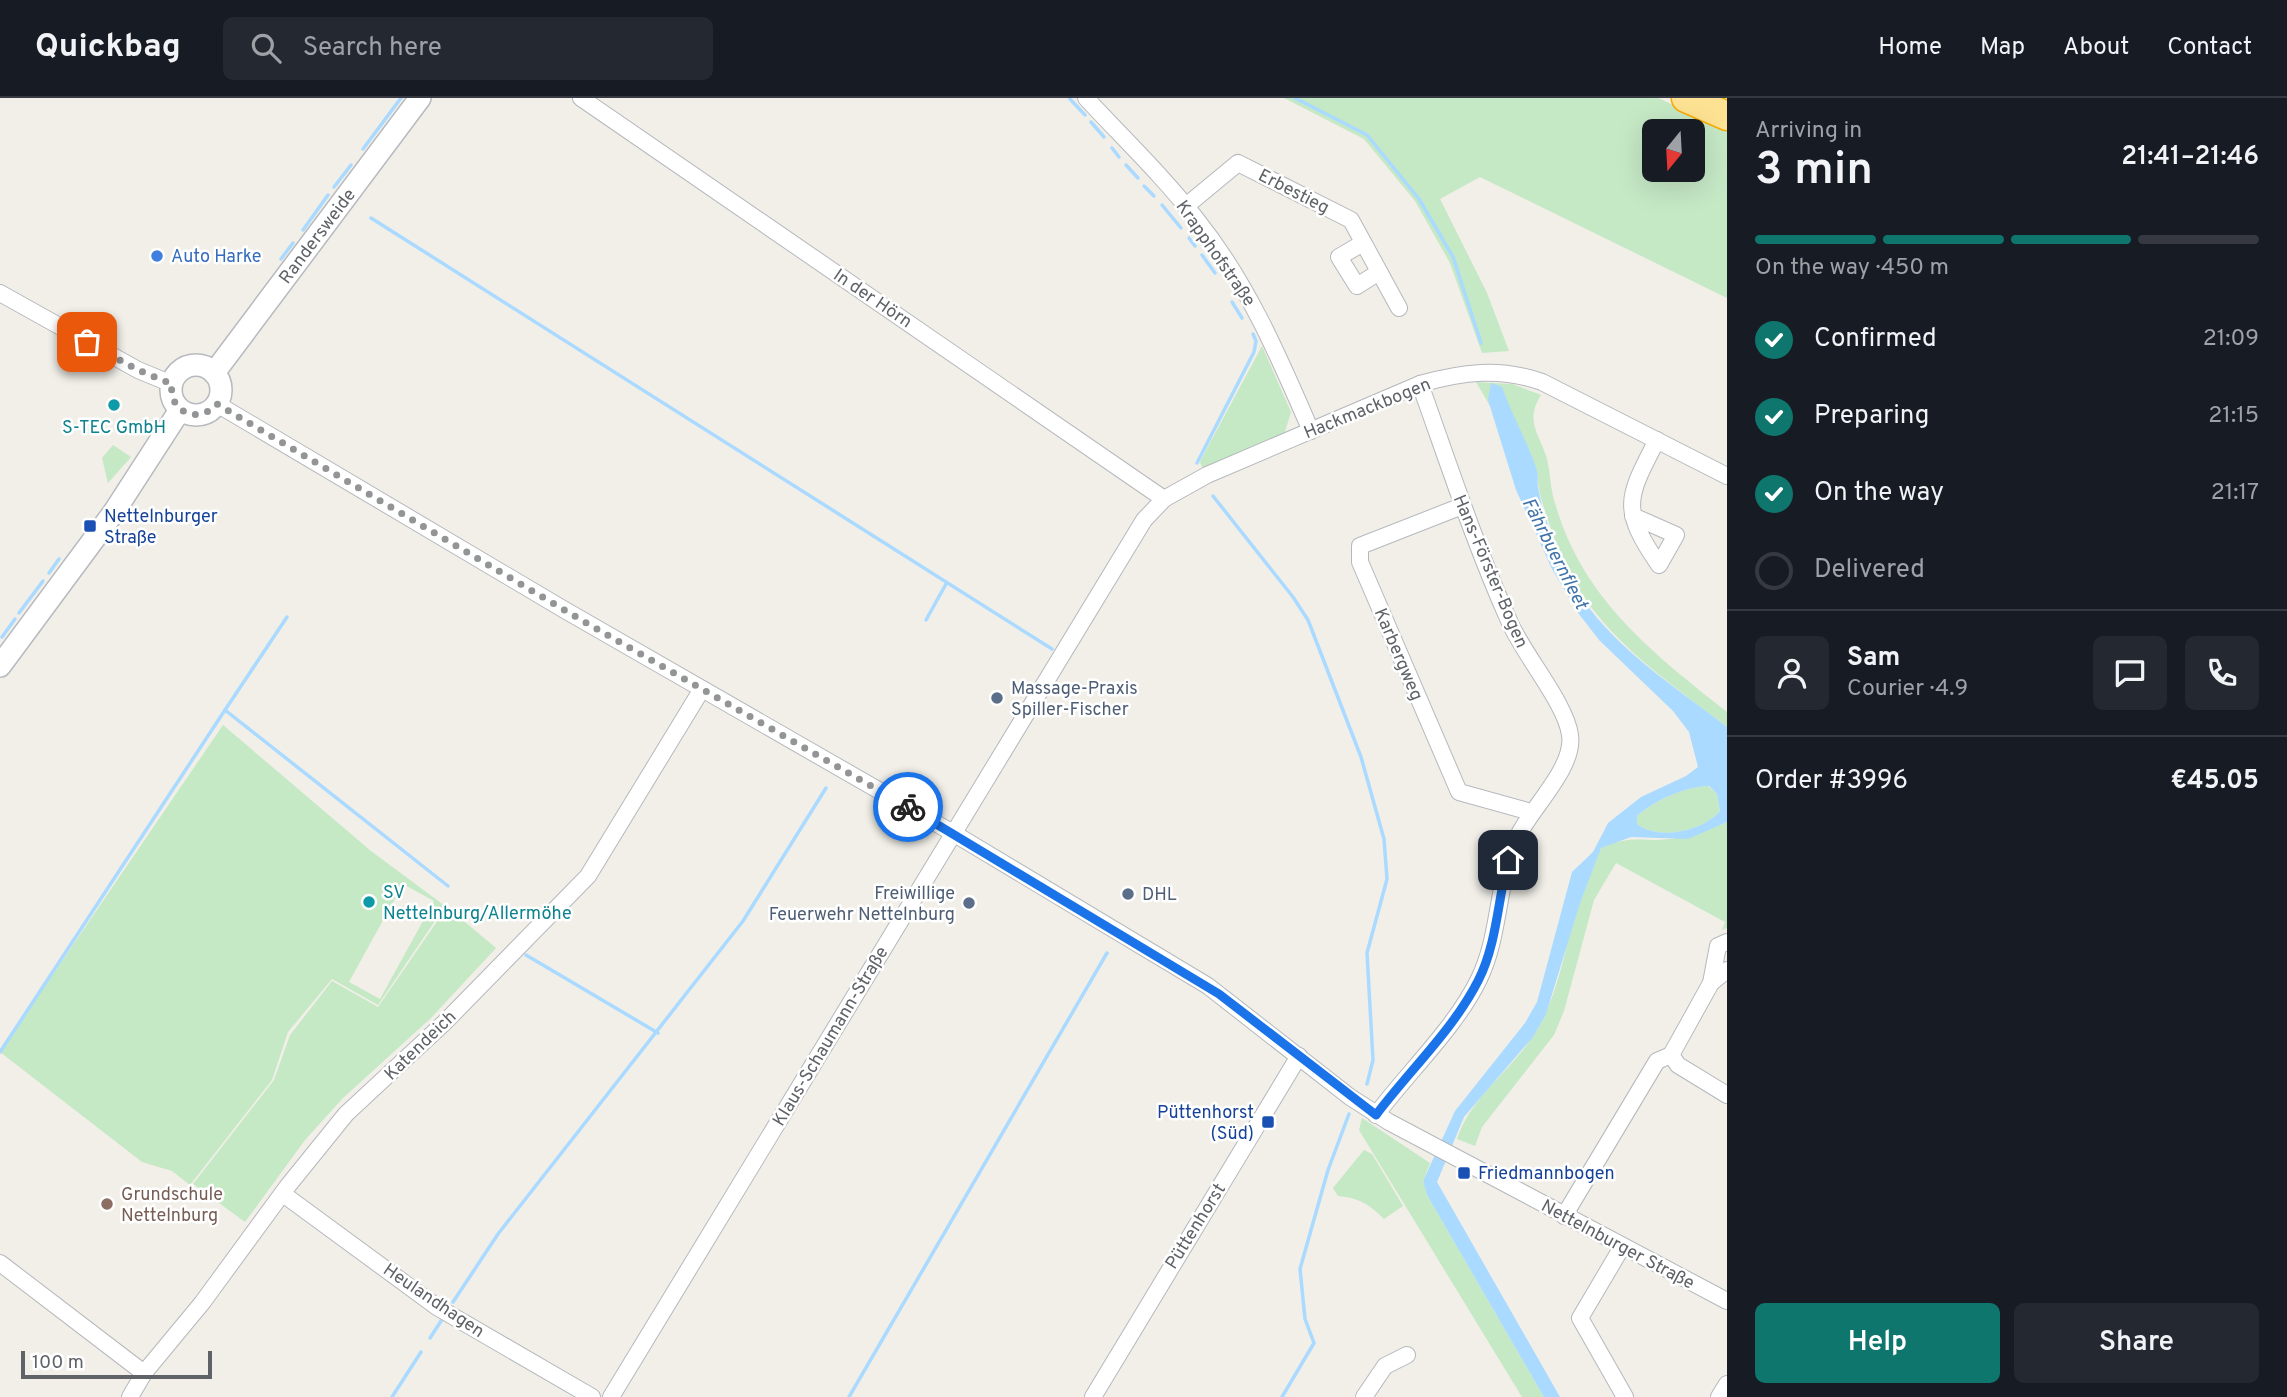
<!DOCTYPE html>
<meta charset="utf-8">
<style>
body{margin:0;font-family:Overpass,sans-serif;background:#242831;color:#f1f3f6;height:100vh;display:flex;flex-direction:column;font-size:26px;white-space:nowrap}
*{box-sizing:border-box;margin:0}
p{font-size:23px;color:#9ea1a6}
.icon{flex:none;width:38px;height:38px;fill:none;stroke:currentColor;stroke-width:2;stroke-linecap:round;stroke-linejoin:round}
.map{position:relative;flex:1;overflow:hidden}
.side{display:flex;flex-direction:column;background:#171b24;width:560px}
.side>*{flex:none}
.needle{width:46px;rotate:198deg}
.tools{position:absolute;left:1642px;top:21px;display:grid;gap:14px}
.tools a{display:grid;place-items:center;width:63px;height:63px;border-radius:10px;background:#171b24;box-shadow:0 7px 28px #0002;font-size:35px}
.scale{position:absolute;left:21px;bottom:18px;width:191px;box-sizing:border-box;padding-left:7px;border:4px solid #5f6368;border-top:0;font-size:19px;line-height:24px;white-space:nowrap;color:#5f6368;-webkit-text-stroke:5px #fff;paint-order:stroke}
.pin{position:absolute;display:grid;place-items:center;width:60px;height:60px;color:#fff;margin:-30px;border-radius:14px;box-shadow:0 4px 10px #0006}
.courier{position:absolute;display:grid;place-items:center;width:70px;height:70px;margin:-35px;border:5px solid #1a73e8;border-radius:50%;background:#fff;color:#222;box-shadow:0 2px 9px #0007}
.overview em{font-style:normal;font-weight:600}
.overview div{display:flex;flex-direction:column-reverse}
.overview{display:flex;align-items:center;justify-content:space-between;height:119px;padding:0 28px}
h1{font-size:46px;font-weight:600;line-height:52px}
.bar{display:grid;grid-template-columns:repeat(4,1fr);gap:10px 7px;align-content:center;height:84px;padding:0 28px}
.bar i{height:9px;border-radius:5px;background:#363941}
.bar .on{background:#0f766e}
.bar p{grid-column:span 4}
.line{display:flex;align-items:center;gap:18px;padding:0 28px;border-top:2px solid #363941}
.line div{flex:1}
.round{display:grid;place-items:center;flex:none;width:74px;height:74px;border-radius:10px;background:#242831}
ol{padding:0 28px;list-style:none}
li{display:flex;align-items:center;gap:21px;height:77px}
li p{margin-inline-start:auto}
li .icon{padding:7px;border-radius:50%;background:#0f766e;color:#fff;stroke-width:4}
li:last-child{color:#9ea1a6}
li i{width:38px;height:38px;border:4px solid #363941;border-radius:50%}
.primary-button{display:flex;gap:14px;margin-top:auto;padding:14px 28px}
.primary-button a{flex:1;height:80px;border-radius:10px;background:#0f766e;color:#fff;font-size:28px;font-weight:600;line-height:80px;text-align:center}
.primary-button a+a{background:#242831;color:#f1f3f6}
header{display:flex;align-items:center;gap:42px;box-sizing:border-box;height:98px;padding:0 35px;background:#171b24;border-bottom:2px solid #363941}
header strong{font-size:33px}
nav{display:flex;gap:38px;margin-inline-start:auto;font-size:24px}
.search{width:490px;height:63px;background:#242831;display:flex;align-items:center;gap:18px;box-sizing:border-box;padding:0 24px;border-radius:10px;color:#9ea1a6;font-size:26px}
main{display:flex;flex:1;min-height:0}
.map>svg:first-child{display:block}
.green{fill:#c5e8c5;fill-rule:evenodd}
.water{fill:#aadaff;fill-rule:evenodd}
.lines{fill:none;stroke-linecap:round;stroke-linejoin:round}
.stream{stroke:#aadaff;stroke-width:3.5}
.street-casing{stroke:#b5b8bc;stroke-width:18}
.secondary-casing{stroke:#b6babf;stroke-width:24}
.highway-casing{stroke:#f9ab00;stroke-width:31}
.street{stroke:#fff;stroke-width:16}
.secondary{stroke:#fff;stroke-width:21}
.highway{stroke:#fde293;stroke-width:28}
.done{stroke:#929495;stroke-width:7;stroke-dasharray:0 12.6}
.route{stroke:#1a73e8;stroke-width:9}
.shop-dot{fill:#3f7fe0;stroke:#fff;stroke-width:2.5}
.culture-dot{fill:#0f9aa8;stroke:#fff;stroke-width:2.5}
.transit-dot{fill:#1a4fb4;stroke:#fff;stroke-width:2.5}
.service-dot{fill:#5c6f8a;stroke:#fff;stroke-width:2.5}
.education-dot{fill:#8d6e63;stroke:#fff;stroke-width:2.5}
.labels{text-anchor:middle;stroke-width:5;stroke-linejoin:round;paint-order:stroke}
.street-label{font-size:18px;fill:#5f6368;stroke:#fff}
.shop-label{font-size:18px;fill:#366cbe;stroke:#fff;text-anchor:start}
.culture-label{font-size:18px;fill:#0d838f;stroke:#fff}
.transit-label{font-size:18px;fill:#164399;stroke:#fff;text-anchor:start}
.service-label{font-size:18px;fill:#4e5e75;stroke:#fff;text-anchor:start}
.education-label{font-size:18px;fill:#785e54;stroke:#fff;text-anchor:start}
.water-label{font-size:19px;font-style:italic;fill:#4174aa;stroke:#fff}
</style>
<header>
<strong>Quickbag</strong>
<div class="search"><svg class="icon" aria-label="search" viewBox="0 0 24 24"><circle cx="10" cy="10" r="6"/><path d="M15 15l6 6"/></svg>Search here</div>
<nav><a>Home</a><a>Map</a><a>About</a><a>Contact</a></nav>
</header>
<main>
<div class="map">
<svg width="1727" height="1299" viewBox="0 0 1727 1299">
<rect width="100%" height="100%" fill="#f1efe8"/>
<g class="green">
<path d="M1284,0H1658L1727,31V200L1480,79L1440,101L1487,195L1509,253L1482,255L1450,165L1415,103L1364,41ZM1654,33H1692V72H1654Z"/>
<polygon points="1262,248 1291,314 1284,337 1203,371 1200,364 1204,356"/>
<path d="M1476,284L1512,286L1541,297C1524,324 1540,336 1547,361C1550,373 1550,386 1553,398C1579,498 1650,553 1727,614V629C1651,570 1580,526 1550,428C1545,411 1537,394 1538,376L1511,314L1488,302L1493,313Z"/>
<polygon points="113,347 131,359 108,385 102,360"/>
<path d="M223,627L371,753L445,808L378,907L332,881L288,934L272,982L190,1087L172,1073L142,1064L0,954ZM403,786L434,803L380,901L349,884Z"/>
<path d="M1708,688L1717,696L1720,713C1703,733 1659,743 1637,726V718C1655,702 1684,689 1708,688Z"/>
<path d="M1727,724V830L1722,832L1725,824L1616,765L1594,802L1564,913L1554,937L1482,1029L1475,1048L1457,1041C1471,999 1510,974 1533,938C1570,883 1567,801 1601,750C1622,740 1634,741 1656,742C1678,742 1707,733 1727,724Z"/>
<polygon points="447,809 496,850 431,920 343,1000 305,1042 245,1124 193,1086 274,982 290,937 332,883 378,909"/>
<polygon points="1362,1020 1430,1065 1423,1083 1427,1097 1544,1299 1522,1299 1359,1032"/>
<path d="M1364,1052L1372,1056L1403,1108L1384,1121C1369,1106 1359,1100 1338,1098L1333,1090Z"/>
</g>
<path class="water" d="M1491,285L1502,289C1512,318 1528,344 1537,373C1539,378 1537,383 1538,389C1545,429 1566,478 1590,511C1626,558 1681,593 1727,629V724L1688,741L1631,739L1601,750L1580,805L1546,916L1533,939L1464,1019L1437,1084L1560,1299H1544L1427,1097L1423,1083L1455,1013L1525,925L1537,904L1572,774L1593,754L1608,725L1641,699L1686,678L1698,669L1689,634L1673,613L1599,542L1579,516L1552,471L1516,392L1488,302ZM1709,688L1717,696L1720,713C1703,733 1659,743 1637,726V718C1655,702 1684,689 1709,688Z"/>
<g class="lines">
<g class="stream">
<polyline points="1295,0 1367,37 1419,101 1453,159 1481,245"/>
<polyline points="1070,1 1085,17"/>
<polyline points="1091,24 1104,39"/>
<polyline points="1112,50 1119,59"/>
<polyline points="363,51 401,0"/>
<polyline points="1126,67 1138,80"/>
<polyline points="1144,88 1154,98"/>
<polyline points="334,89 351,67"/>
<polyline points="1162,107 1181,130"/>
<polyline points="371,120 1052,551"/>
<polyline points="303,132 328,97"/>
<polyline points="1189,140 1195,148"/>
<polyline points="1202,157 1215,175"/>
<polyline points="281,161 293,145"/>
<polyline points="1232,204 1242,220"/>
<polyline points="1197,365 1254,254 1256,243 1253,236"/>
<polyline points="1213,398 1293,499 1308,522 1361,659 1384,741 1387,781 1367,855 1373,962 1367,986"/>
<polyline points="49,475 59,461"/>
<polyline points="19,515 43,483"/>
<polyline points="287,519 225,612 448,788"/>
<polyline points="926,522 946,486"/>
<polyline points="2,539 15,521"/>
<polyline points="526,857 658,935"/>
<polyline points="0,954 225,612"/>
<polyline points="453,1204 498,1136 743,823 826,690"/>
<polyline points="430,1240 443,1220"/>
<polyline points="392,1299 421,1254"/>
<polyline points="849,1299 1107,855"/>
<polyline points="1282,1299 1314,1245 1305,1221 1300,1171 1328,1072 1349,1016"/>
</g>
<defs>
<g id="street">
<polyline points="581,0 1164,401"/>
<path d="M1086,0C1123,40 1164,79 1197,122C1248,186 1279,259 1311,333"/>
<polyline points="1186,108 1238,65 1351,122 1399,210"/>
<polyline points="1363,145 1339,159 1357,188 1379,174"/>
<polyline points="0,195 138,272 172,286"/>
<polyline points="217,306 563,511 953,735 1208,888 1350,999 1389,1024 1727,1203"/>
<polyline points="1462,408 1360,448 1360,464 1459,694 1531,714"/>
<path d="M1633,418L1676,437L1659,467C1620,410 1627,400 1657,342"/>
<polyline points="1711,885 1718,848 1727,844"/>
<polyline points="1671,957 1711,885 1727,872"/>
<path d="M1376,1017C1408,974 1456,929 1479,881C1501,836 1496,784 1518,738C1532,709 1575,669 1570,637C1566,606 1524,557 1510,525C1475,447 1449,367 1420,286"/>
<polyline points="283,1096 437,1209 592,1299"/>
<polyline points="1564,1118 1657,963 1671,957 1678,967 1727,997"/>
<polyline points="1622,1149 1580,1220 1625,1299"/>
<polyline points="0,1165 144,1275"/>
<polyline points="130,1299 144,1275 202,1205 287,1089 346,1016 444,925 588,778 702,591"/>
<path d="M611,1299L1144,422L1164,401L1207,377L1420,286C1462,274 1500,269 1542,284L1727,378"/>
<polyline points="1093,1299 1299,958"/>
<polyline points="1364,1299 1385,1268 1407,1257"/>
<polyline points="1719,1299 1727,1286"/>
</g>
<g id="secondary">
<circle cx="196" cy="292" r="25"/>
<polyline points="214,275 420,0"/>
<polyline points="0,568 114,414 180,312"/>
</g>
<polyline id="highway" points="1686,0 1727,18"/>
</defs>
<use href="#street" class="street-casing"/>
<use href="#secondary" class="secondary-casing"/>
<use href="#highway" class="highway-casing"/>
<use href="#street" class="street"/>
<use href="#secondary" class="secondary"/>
<use href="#highway" class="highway"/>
</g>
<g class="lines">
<path class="done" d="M87,244L138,272L172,286C168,314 198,327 217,306L583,523L908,709"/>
<path class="route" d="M908,709L1219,896L1376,1017C1409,973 1453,932 1478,883C1497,846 1498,801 1508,762"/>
</g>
<circle class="shop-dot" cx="157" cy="158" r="7"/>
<g class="culture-dot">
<circle cx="114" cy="307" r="7"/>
<circle cx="369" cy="804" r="7"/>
</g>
<g class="transit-dot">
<rect x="83" y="421" width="14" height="14" rx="3.5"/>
<rect x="1261" y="1017" width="14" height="14" rx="3.5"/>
<rect x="1457" y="1068" width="14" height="14" rx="3.5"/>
</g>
<g class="service-dot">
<circle cx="997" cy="600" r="7"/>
<circle cx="1128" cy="796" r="7"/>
<circle cx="969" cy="805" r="7"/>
</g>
<circle class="education-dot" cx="107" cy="1106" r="7"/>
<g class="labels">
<g class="street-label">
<text transform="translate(1294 93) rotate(27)" y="6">Erbestieg</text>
<text transform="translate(317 138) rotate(-53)" y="6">Randersweide</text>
<text transform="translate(1216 155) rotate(55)" y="6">Krapphofstraße</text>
<text transform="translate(873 200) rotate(34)" y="6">In der Hörn</text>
<text transform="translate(1367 310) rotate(-22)" y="6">Hackmackbogen</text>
<text transform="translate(1491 473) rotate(67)" y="6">Hans-Förster-Bogen</text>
<text transform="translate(1399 556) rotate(67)" y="6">Karbergweg</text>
<text transform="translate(830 938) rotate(-59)" y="6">Klaus-Schaumann-Straße</text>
<text transform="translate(420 947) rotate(-44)" y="6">Katendeich</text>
<text transform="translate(1195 1128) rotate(-58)" y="6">Püttenhorst</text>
<text transform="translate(1618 1146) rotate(28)" y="6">Nettelnburger Straße</text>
<text transform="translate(434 1202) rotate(34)" y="6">Heulandhagen</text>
</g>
<g class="shop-label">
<text x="171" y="164">Auto Harke</text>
</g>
<g class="culture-label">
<text x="114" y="335">S-TEC GmbH</text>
<text x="383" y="800" text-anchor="start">SV<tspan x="383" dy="21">Nettelnburg/Allermöhe</tspan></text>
</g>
<g class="transit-label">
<text x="104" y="424">Nettelnburger<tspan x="104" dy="21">Straße</tspan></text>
<text x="1254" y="1020" text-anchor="end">Püttenhorst<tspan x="1254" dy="21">(Süd)</tspan></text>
<text x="1478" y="1081">Friedmannbogen</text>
</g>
<g class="service-label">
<text x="1011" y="596">Massage-Praxis<tspan x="1011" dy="21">Spiller-Fischer</tspan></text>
<text x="955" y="801" text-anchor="end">Freiwillige<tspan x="955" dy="21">Feuerwehr Nettelnburg</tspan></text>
<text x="1142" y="802">DHL</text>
</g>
<g class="education-label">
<text x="121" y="1102">Grundschule<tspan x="121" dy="21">Nettelnburg</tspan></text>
</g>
<g class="water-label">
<text transform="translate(1556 455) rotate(63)" y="7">Fährbuernfleet</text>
</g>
</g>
</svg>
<div class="tools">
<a><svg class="needle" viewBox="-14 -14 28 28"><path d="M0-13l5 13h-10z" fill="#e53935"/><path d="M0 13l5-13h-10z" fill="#9ea1a6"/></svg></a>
</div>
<div class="scale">100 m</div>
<div class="pin" style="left:87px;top:244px;background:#ea580c"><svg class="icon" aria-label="bag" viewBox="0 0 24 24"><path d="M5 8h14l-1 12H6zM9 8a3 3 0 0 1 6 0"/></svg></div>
<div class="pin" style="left:1508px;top:762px;background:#1f2937"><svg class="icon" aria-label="home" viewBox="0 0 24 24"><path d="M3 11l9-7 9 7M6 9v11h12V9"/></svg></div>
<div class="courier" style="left:908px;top:709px"><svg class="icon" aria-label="bike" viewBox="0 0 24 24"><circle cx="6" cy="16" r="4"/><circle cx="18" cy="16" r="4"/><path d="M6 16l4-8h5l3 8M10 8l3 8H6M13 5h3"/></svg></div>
</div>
<section class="side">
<div class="overview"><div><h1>3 min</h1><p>Arriving in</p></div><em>21:41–21:46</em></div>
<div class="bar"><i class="on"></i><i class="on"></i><i class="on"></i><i></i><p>On the way · 450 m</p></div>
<ol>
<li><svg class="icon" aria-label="check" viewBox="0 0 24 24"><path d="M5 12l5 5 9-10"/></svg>Confirmed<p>21:09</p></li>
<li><svg class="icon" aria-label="check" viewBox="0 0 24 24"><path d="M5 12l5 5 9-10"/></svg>Preparing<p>21:15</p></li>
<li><svg class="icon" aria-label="check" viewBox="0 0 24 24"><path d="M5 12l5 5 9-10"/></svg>On the way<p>21:17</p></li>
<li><i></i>Delivered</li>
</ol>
<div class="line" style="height:126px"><a class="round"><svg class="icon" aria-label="person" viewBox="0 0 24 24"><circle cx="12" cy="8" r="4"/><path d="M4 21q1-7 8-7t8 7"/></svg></a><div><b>Sam</b><p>Courier · 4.9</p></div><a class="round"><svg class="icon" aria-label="chat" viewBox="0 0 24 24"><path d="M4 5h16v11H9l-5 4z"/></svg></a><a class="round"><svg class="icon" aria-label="phone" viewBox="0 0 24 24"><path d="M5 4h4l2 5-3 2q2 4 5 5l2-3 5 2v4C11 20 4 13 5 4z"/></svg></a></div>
<div class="line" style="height:91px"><div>Order #3996</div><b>€45.05</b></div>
<div class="primary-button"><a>Help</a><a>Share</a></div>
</section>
</main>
